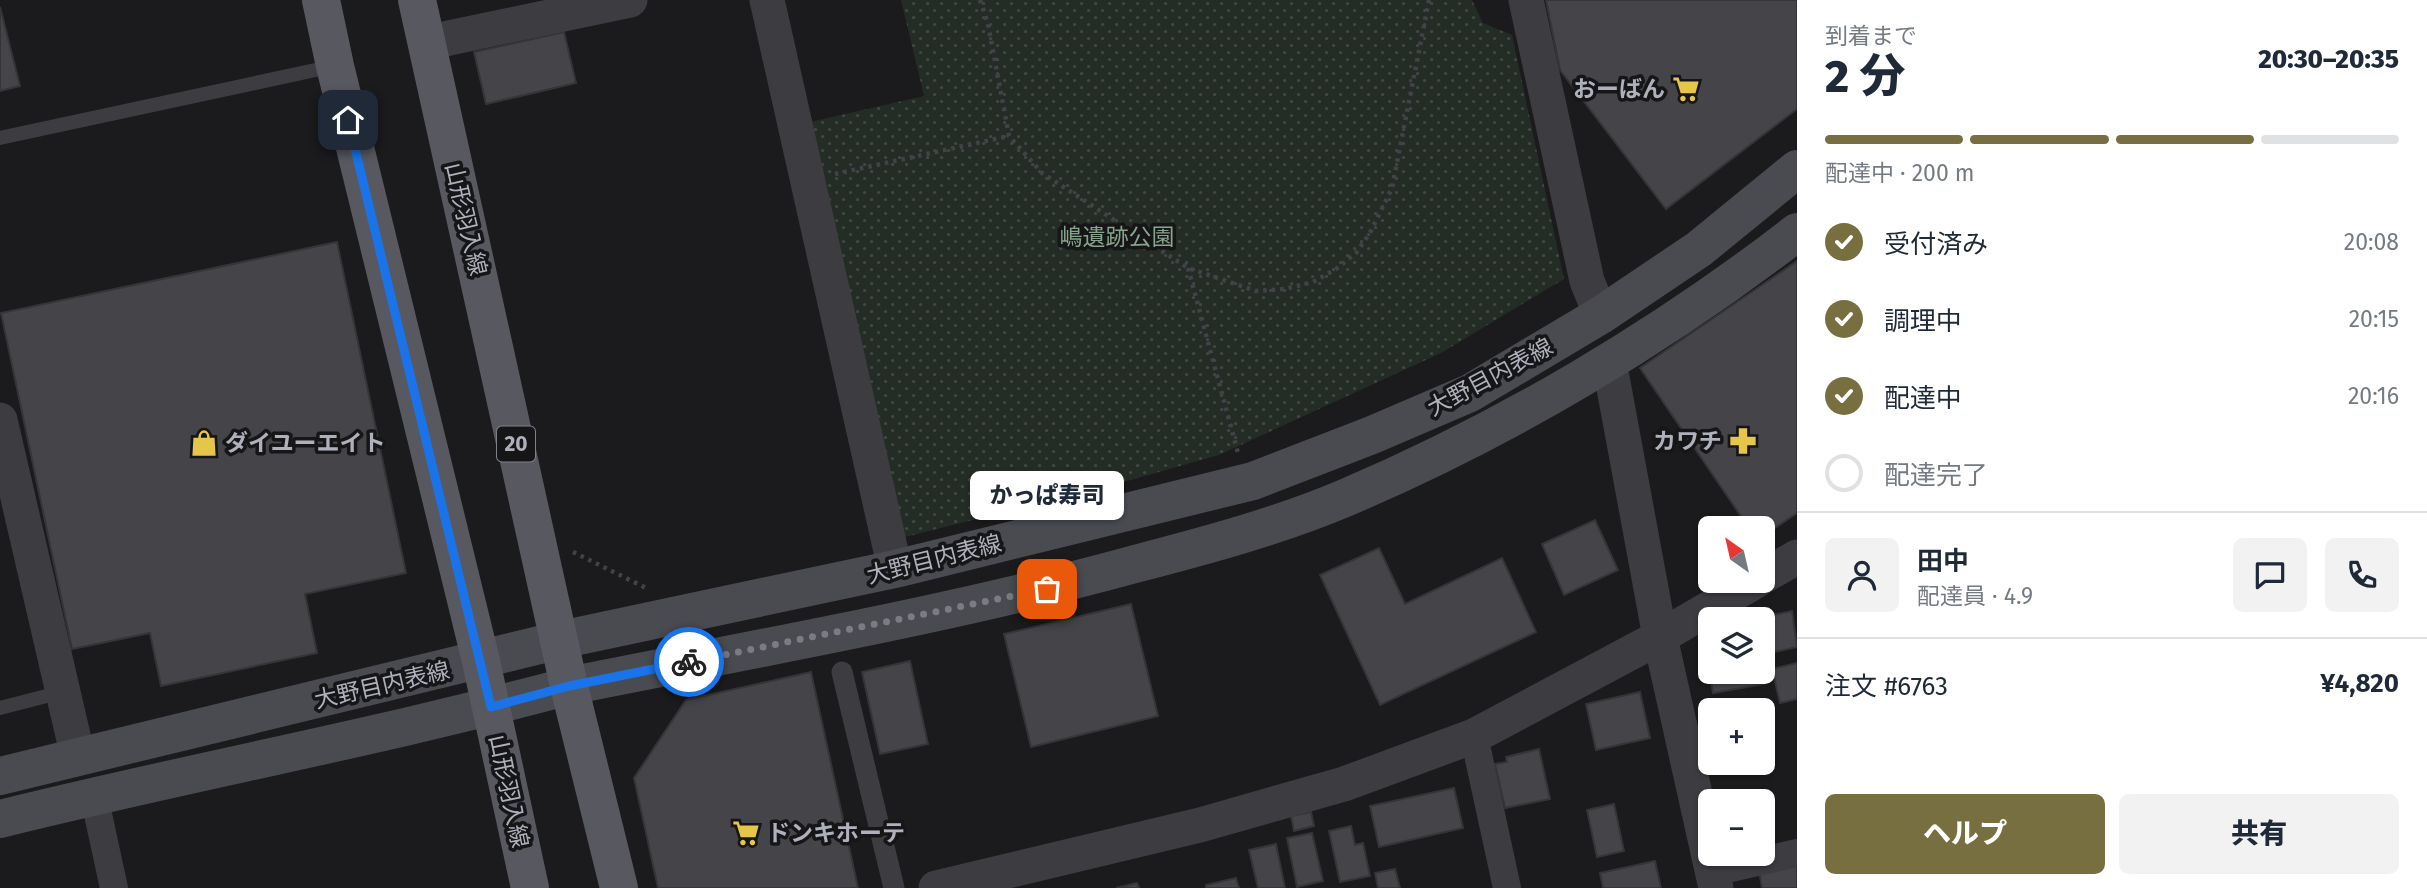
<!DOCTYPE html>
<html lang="ja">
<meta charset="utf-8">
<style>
body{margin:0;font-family:"Fira Sans","Noto Sans JP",sans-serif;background:#f2f2f3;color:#1f2937;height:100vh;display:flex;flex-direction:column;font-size:26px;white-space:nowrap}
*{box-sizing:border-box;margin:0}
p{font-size:23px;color:#747a83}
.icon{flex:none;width:38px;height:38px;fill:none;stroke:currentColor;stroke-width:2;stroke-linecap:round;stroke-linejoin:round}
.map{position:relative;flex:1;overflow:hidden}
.drawer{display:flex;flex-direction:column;background:#fff;width:630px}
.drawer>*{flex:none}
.needle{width:46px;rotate:326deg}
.fabs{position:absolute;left:1698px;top:516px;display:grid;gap:14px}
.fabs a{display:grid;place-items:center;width:77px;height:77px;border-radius:10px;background:#fff;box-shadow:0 2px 5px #0004;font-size:35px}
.pin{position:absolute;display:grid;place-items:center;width:60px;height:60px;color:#fff;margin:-30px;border-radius:14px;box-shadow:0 4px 10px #0006}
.courier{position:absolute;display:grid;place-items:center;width:70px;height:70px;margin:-35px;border:5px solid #1a73e8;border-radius:50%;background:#fff;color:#222;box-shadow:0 2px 9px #0007}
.bubble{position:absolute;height:49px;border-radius:10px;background:#fff;box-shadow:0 2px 5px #0004;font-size:23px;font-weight:800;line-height:49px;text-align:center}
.headline em{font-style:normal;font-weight:800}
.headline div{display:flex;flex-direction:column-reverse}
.headline{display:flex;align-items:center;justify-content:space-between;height:119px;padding:0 28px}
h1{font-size:46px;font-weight:800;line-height:52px}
.bar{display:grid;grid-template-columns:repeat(4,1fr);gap:10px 7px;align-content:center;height:84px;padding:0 28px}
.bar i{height:9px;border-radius:5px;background:#e0e1e3}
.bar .on{background:#786f40}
.bar p{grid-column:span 4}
.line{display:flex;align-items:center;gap:18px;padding:0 28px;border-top:2px solid #e0e1e3}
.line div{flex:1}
.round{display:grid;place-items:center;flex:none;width:74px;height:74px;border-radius:10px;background:#f2f2f3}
ol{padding:0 28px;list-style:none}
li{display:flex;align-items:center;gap:21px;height:77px}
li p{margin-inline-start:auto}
li .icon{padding:7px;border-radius:50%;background:#786f40;color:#fff;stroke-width:4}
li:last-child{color:#747a83}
li i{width:38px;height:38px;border:4px solid #e0e1e3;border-radius:50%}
.cta{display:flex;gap:14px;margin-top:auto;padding:14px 28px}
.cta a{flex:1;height:80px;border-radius:10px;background:#786f40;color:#fff;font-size:28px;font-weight:800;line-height:80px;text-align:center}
.cta a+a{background:#f2f2f3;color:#1f2937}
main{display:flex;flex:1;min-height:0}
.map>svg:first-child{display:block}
.green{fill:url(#green-dots)}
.building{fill:#454549;stroke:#353538;stroke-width:2}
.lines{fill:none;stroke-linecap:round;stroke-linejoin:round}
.path{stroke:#424348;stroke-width:4.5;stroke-dasharray:3.5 5;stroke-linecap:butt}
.service{stroke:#3c3c41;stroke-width:14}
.pedestrian{stroke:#3c3c41;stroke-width:21}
.minor{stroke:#3c3c41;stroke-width:28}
.tertiary{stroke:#3c3c41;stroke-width:35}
.secondary{stroke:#4a4b51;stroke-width:38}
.primary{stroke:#585960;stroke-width:38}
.done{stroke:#7b7c83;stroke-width:7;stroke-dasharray:0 12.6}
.route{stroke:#1a73e8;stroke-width:9}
.labels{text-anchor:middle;stroke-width:7;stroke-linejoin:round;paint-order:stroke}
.shield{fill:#161517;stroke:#80828a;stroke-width:2}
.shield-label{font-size:21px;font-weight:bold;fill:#aeb0bb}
.poi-label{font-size:23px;font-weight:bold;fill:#aeb0bb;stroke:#161517;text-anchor:end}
.street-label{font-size:23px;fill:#aeb0bb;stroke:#161517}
.park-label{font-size:23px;fill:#87a48c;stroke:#161517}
</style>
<main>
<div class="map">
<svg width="1797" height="888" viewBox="0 0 1797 888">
<defs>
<pattern id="green-dots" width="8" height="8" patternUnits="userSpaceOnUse" patternTransform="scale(1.75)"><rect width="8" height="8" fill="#242c26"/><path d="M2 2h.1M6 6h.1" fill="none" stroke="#414844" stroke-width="1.8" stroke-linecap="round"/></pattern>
</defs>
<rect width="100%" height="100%" fill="#1b1a1c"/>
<polygon class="green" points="901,0 1472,0 1483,23 1512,35 1564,279 1441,353 1219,455 1113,485 889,541 810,122 924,96"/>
<g class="building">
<polygon points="1546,0 1797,0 1797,109 1666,209 1560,70"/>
<polygon points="0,7 20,86 0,91"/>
<polygon points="564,32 576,83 486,104 474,52"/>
<polygon points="337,242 406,573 305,594 317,653 161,686 150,633 72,649 1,313"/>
<polygon points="1797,261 1797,513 1762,537 1762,528 1749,528 1640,368"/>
<polygon points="1595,520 1618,570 1564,595 1542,544"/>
<polygon points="1379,548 1405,604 1502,558 1536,632 1380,705 1320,575"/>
<polygon points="1131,604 1158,716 1031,747 1004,634"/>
<polygon points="1792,611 1797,647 1766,654 1762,636 1762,620 1759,618"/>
<polygon points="910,661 928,744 880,754 862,672"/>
<polygon points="1797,663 1797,699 1780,703 1772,669"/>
<polygon points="1708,664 1710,664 1710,672 1762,672 1764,684 1713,693"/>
<polygon points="811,672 858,888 658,888 634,778 686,700"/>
<polygon points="1640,692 1650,738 1596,750 1586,704"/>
<polygon points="1767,700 1774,737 1762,740 1762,710 1716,710"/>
<polygon points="1710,712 1710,735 1706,713"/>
<polygon points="1539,749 1550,799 1505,808 1495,764 1507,762 1506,757"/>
<polygon points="1454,788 1463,828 1379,847 1370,806"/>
<polygon points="1614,804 1624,851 1597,857 1587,810"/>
<polygon points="1311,812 1314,826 1294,831 1291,816"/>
<polygon points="1351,826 1355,845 1363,843 1370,876 1340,882 1329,831"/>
<polygon points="1312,833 1323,881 1297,887 1287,838"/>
<polygon points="1276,844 1285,888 1258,888 1249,850"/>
<polygon points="1655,861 1661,888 1603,888 1600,873"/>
<polygon points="1797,864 1797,888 1762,888 1759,871"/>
<polygon points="1395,869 1400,888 1378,888 1375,873"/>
<polygon points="1236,878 1239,888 1206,888 1206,885"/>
<polygon points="1137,883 1139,888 1116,888"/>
</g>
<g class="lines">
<g class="path">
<polyline points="980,0 988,24 1009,136 1042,173 1188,268 1256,291 1285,289 1313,282 1336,269 1356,253 1370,233 1392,188 1429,0"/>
<polyline points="835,174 1009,136"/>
<polyline points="1188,268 1238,453"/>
<polyline points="573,552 646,588"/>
</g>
<g class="service">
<polyline points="0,138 334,66"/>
<polyline points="0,708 62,692"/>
</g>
<polyline class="pedestrian" points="842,672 894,888"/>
<g class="minor">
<polyline points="1474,736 1507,888"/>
<polyline points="94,796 114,888"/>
<polyline points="1713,872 1797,853"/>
</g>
<g class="tertiary">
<polyline points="767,0 895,569"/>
<polyline points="1526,0 1587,281 1601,315"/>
<polyline points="427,44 449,38 630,0"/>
<polyline points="1609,361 1660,637 1716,888"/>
<polyline points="0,420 78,757"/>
<polyline points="1762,577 1797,557"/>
<polyline points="936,888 1200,825 1344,784 1474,736 1660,637 1756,581"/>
</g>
<g class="secondary">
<polyline points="0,776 560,640 895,569 1253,481 1372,435 1470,393 1601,315 1699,249 1797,169"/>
<path d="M0,819C189,772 381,737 569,686C758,648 949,615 1135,564C1204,546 1279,526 1345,498C1503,431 1662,337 1797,232"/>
</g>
<g class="primary">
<polyline points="321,0 335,66 481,661 530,888"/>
<polyline points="417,0 569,686 619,888"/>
</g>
</g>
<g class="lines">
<polyline class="done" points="689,662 1047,589"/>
<polyline class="route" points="348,120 491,707 569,686 689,662"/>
</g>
<defs>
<symbol id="supermarket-bare" viewBox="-9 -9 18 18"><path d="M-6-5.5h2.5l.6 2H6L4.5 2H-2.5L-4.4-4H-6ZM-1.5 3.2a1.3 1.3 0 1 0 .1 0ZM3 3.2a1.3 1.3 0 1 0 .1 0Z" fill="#e5c54a" stroke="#161517" stroke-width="2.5" paint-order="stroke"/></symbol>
<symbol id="pharmacy-bare" viewBox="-9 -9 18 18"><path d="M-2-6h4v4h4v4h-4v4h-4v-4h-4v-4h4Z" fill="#e5c54a" stroke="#161517" stroke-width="2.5" paint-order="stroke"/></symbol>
<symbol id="shop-bare" viewBox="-9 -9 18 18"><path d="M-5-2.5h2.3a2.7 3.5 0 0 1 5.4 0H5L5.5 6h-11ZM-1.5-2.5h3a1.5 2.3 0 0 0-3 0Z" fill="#e5c54a" stroke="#161517" stroke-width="2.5" paint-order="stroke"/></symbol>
</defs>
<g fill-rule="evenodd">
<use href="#supermarket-bare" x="1667" y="70" width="38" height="38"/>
<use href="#pharmacy-bare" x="1724" y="422" width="38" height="38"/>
<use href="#shop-bare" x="185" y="424" width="38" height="38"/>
<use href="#supermarket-bare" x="727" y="814" width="38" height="38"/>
</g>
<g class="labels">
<rect class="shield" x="497" y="426.5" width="38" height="35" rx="5"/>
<g class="shield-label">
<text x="516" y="451">20</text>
</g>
<g class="poi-label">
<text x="1665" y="97">おーばん</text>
<text x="1722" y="449">カワチ</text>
<text x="225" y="451" text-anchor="start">ダイユーエイト</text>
<text x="767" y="841" text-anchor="start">ドンキホーテ</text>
</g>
<g class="street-label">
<text transform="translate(466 219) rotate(77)" y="8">山形羽入線</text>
<text transform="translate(1490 377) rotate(-28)" y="8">大野目内表線</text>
<text transform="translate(934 559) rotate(-14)" y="8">大野目内表線</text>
<text transform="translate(382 685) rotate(-13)" y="8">大野目内表線</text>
<text transform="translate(509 791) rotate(78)" y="8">山形羽入線</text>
</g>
<g class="park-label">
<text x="1117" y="245">嶋遺跡公園</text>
</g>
</g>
</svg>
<div class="fabs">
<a><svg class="needle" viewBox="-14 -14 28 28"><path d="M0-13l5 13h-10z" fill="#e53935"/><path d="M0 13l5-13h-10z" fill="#747a83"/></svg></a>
<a><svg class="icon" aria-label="layers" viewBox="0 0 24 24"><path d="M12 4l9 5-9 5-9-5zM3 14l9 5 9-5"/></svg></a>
<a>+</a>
<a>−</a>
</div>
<div class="pin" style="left:1047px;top:589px;background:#ea580c"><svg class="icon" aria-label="bag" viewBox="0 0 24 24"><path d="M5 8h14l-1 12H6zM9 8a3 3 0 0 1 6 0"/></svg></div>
<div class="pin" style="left:348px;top:120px;background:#1f2937"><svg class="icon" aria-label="home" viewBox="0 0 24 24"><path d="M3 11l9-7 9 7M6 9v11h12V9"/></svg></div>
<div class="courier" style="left:689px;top:662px"><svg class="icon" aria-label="bike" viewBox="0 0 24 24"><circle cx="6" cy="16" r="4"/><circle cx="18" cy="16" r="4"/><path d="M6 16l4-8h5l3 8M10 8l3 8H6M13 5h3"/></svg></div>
<div class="bubble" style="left:970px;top:471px;width:154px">かっぱ寿司</div>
</div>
<section class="drawer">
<div class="headline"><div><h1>2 分</h1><p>到着まで</p></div><em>20:30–20:35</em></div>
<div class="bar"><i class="on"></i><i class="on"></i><i class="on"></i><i></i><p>配達中 · 200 m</p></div>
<ol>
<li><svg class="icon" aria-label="check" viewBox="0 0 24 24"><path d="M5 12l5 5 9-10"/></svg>受付済み<p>20:08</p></li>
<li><svg class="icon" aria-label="check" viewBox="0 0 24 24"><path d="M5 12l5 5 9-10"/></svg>調理中<p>20:15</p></li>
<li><svg class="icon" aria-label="check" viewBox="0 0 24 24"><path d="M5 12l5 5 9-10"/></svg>配達中<p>20:16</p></li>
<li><i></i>配達完了</li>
</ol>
<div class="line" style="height:126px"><a class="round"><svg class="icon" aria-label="person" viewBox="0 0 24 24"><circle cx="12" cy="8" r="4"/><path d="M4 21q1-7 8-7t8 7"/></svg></a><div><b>田中</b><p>配達員 · 4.9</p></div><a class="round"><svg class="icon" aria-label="chat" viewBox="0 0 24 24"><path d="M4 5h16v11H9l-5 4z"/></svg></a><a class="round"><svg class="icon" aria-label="phone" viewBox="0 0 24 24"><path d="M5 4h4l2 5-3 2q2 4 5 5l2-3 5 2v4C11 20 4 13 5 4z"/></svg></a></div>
<div class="line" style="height:91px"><div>注文 #6763</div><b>¥4,820</b></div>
<div class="cta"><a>ヘルプ</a><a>共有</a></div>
</section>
</main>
